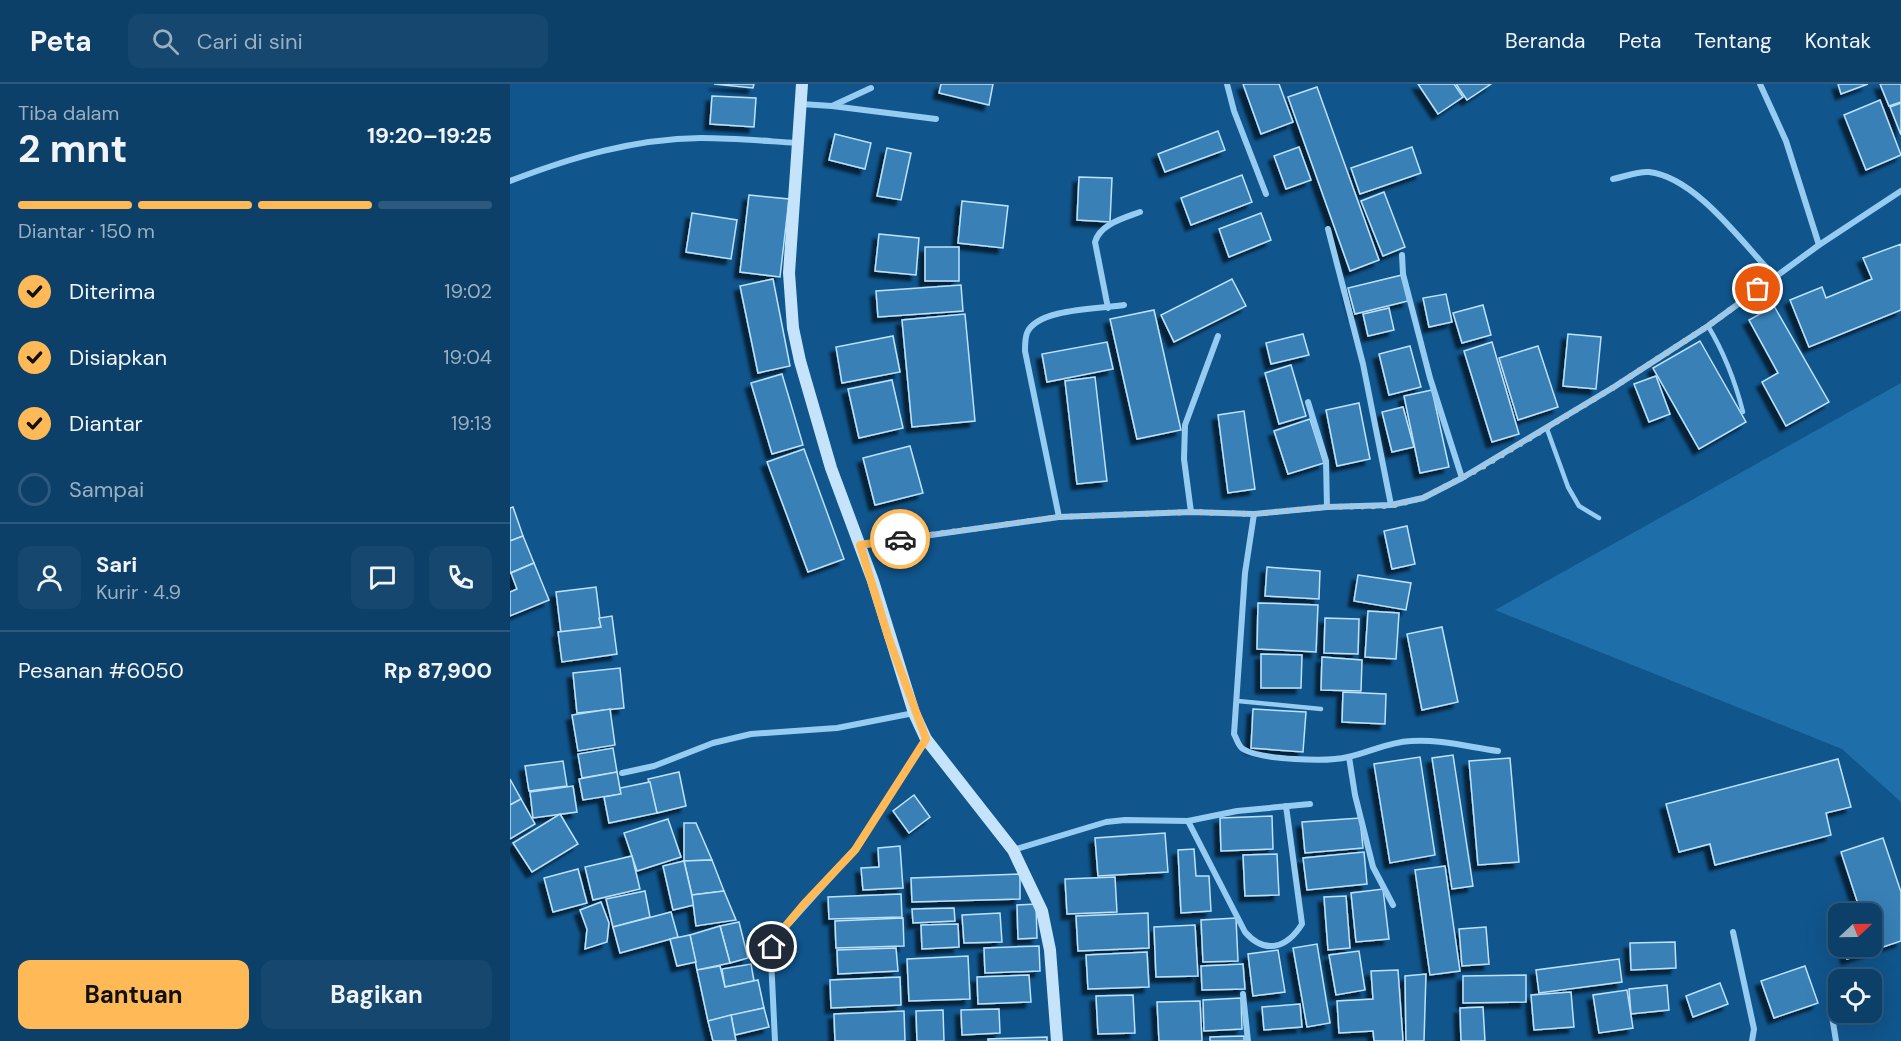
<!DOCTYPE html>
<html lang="id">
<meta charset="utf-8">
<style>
body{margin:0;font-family:"DM Sans",sans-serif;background:#15476f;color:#f1f3f6;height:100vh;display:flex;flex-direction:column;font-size:22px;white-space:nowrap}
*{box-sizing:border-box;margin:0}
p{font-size:20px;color:#9aafc0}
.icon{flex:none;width:33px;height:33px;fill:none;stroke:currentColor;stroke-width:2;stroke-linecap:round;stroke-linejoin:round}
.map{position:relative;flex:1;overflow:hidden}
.drawer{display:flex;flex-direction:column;background:#0c4069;width:510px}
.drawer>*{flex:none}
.needle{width:39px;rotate:68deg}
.buttons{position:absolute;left:1318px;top:819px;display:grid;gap:12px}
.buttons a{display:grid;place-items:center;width:54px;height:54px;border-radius:12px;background:#0c4069;box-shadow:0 6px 24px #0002,0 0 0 2px #2c597d;font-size:30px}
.pin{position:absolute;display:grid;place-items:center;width:51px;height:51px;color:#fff;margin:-26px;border:3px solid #fff;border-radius:50%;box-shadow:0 2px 6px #0007}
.courier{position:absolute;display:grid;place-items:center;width:60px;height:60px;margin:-30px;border:4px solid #ffb957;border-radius:50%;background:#fff;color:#222;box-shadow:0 2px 8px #0007}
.overview em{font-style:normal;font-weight:700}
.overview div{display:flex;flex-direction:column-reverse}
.overview{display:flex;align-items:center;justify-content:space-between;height:102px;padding:0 18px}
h1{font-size:39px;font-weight:700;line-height:45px}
.bar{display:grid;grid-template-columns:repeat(4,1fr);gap:9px 6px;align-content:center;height:72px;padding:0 18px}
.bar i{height:8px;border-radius:4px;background:#2c597d}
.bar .selected{background:#ffb957}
.bar p{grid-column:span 4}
.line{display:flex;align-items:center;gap:15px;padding:0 18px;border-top:2px solid #2c597d}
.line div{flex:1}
.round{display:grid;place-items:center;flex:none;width:63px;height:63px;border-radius:12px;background:#15476f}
ol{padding:0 18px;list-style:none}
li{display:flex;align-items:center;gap:18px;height:66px}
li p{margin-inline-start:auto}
li .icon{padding:6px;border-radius:50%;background:#ffb957;color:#111;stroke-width:4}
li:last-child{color:#9aafc0}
li i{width:33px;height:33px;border:3px solid #2c597d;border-radius:50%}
.primary-button{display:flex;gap:12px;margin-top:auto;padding:12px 18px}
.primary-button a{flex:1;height:69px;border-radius:12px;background:#ffb957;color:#111;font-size:24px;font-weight:700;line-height:69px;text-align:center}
.primary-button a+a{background:#15476f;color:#f1f3f6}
header{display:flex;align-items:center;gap:36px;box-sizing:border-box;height:84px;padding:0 30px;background:#0c4069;border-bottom:2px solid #2c597d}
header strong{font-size:28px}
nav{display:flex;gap:33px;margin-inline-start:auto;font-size:21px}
.search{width:420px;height:54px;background:#15476f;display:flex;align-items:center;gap:15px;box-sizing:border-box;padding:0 21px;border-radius:12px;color:#9aafc0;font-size:22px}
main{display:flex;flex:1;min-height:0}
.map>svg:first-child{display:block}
.green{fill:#1e6fa9}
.building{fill:#3880b6;stroke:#bde2fd;stroke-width:1.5;filter:url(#shadow)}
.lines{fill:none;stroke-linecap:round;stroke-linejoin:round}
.lane{stroke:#96cbf2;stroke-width:4.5}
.street{stroke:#96cbf2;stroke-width:6}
.secondary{stroke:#c5e4fc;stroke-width:12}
.done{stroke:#abc4d7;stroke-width:6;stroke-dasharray:0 10.8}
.route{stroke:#ffb957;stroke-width:8}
</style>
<header>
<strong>Peta</strong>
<div class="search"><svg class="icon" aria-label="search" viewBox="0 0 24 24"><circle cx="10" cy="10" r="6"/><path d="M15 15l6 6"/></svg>Cari di sini</div>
<nav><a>Beranda</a><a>Peta</a><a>Tentang</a><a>Kontak</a></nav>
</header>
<main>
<section class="drawer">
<div class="overview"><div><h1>2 mnt</h1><p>Tiba dalam</p></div><em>19:20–19:25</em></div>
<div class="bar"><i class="selected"></i><i class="selected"></i><i class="selected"></i><i></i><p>Diantar · 150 m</p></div>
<ol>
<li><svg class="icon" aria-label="check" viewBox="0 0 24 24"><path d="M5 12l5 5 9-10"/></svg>Diterima<p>19:02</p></li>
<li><svg class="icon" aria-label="check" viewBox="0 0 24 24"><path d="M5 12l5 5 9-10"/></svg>Disiapkan<p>19:04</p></li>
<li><svg class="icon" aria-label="check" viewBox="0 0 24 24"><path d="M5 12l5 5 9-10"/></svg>Diantar<p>19:13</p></li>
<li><i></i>Sampai</li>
</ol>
<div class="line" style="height:108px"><a class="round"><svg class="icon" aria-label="person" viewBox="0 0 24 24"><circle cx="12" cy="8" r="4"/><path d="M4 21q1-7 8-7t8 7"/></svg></a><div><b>Sari</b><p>Kurir · 4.9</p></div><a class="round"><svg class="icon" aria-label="chat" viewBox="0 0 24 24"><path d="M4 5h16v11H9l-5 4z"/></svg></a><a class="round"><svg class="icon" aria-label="phone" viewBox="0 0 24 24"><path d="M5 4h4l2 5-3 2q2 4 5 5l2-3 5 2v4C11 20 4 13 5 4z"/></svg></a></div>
<div class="line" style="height:78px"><div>Pesanan #6050</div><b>Rp 87,900</b></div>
<div class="primary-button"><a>Bantuan</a><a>Bagikan</a></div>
</section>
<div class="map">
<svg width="1391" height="957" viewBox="0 0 1391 957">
<defs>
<filter id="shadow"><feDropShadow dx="-5.5" dy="5.5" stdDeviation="1.5" flood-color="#0009"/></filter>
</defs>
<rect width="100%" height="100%" fill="#10558c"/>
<polygon class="green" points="1391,299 1391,718 1332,665 985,526"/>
<g class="building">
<polygon points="204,0 244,0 243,4"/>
<polygon points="431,0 483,0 479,21 429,9"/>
<polygon points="733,0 769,0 783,38 751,50"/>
<polygon points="908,0 944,0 953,13 928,30"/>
<polygon points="946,0 981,0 957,16"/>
<polygon points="1328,0 1358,0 1331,10"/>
<polygon points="1370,0 1391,0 1391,18 1379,22"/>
<polygon points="807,3 869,176 840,187 778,13"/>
<polygon points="202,12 246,14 244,43 200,40"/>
<polygon points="1370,16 1391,71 1356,86 1334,31"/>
<polygon points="1391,19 1391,51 1380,23"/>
<polygon points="708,47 715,66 655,88 648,70"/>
<polygon points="325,50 361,59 355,85 319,76"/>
<polygon points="789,63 801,96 776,105 764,72"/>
<polygon points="902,63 911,89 850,110 841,84"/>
<polygon points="377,64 401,69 391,116 367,112"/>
<polygon points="732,91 742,118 681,141 671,114"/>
<polygon points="569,93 602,94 600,138 567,136"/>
<polygon points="874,108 895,163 873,172 851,117"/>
<polygon points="239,111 279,115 270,193 230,188"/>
<polygon points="452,117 498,122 493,164 448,159"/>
<polygon points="182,129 227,136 221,175 176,168"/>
<polygon points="751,129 761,156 719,173 709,145"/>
<polygon points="369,150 409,154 406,191 365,187"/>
<polygon points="1391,160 1391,226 1299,263 1280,216 1312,203 1316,214 1362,195 1353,174"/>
<rect x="415" y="163" width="34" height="34"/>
<polygon points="892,191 898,217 845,230 838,204"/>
<polygon points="263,195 280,282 248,289 230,202"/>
<polygon points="722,195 736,222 664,258 651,231"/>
<polygon points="451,201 453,227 368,233 366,207"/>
<polygon points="936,210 942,238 919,243 913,214"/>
<polygon points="973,221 981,251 952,259 943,229"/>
<polygon points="1264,222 1319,318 1276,342 1252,298 1268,289 1239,236"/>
<polygon points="879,224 884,246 858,252 853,230"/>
<polygon points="644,226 671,346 627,355 600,235"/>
<polygon points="455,230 465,337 402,343 392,236"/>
<polygon points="793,250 799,271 761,280 756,259"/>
<polygon points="1058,250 1091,253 1086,305 1053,302"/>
<polygon points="383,252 390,288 332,299 326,263"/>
<polygon points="1190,257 1236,338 1189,365 1143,284"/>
<polygon points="597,258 603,285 537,298 532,270"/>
<polygon points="982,258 1009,350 982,358 954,267"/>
<polygon points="900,262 911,303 879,311 869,270"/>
<polygon points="1028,262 1048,323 1008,336 989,274"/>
<polygon points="781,281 796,332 769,340 755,289"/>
<polygon points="272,290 293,361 262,370 241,299"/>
<polygon points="1146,292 1160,330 1139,338 1124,300"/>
<polygon points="585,293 597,397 567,400 555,297"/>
<polygon points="382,296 393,344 349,354 338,305"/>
<polygon points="922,306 939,383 910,389 894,312"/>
<polygon points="849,319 860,375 827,382 816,326"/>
<polygon points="893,323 904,363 882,368 872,328"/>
<polygon points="734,327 745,405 718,409 708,331"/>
<polygon points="800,335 814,379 778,390 764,347"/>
<polygon points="400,362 413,409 365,421 353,374"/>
<polygon points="294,365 334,475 298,488 257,378"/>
<polygon points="3,423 13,452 0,457 0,424"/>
<polygon points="897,442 905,480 882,485 874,447"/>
<polygon points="13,452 24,479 0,489 0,457"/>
<polygon points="24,479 39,516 0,532 0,508 7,505 1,489"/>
<polygon points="757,483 810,487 809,515 755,512"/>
<polygon points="848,491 901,499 896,526 844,517"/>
<polygon points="86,503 91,543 51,549 46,508"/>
<polygon points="748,519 808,521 806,568 747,565"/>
<polygon points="858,527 889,529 886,575 855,573"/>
<polygon points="102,532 107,570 52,578 48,548 91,543 89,534"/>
<polygon points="815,534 849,535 848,570 814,569"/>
<polygon points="932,543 948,618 912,626 897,550"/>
<polygon points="751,570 792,571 791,604 751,604"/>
<polygon points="812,573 852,576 851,607 811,606"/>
<polygon points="110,584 114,624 67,629 63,589"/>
<polygon points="833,608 876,610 875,640 832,638"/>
<polygon points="100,625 105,661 68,667 62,631"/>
<polygon points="743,625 796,628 793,668 741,664"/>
<polygon points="103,664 107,688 72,694 68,670"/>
<polygon points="943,671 963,802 942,805 922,674"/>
<polygon points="910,673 925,771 880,779 864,680"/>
<polygon points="1000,674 1009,778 968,781 959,677"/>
<polygon points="1328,675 1341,723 1316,729 1321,751 1205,781 1200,760 1169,768 1156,720"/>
<polygon points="53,677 57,702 19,707 15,682"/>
<polygon points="107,688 111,710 73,716 69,695"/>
<polygon points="169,688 176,722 147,729 138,695"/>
<polygon points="0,695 11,715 0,721"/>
<polygon points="140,698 147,729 99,739 94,713 111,710 110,704"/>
<polygon points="63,702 67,728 23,734 20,708"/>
<polygon points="404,711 420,733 399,749 383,727"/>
<polygon points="11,715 25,740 0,755 0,721"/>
<polygon points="50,730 68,760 22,788 3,759"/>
<polygon points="762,732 763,765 711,767 710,734"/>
<polygon points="850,734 853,764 795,769 792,738"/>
<polygon points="158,735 171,773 127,787 114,749"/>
<polygon points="174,739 186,739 202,776 174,777"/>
<polygon points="655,749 658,788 588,792 585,754"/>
<polygon points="1373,754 1391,808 1391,857 1337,875 1333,862 1362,862 1362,830 1339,830 1350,826 1331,768"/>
<polygon points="390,762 393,804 353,806 351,784 369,783 368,764"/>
<polygon points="684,765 686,792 699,792 701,827 671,829 668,766"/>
<polygon points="854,768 857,800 797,806 793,774"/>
<polygon points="767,770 769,811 735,812 733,771"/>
<polygon points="122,772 130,805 83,816 75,783"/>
<polygon points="202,776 214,807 182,811 174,777"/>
<polygon points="174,777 184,821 163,826 153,782"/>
<polygon points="935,782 950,887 920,891 905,786"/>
<polygon points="68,785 77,819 43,828 34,794"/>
<polygon points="510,790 510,815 402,818 401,794"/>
<polygon points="605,793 607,828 557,830 555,795"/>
<polygon points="873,805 879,855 846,858 841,809"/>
<polygon points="135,807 140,833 103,843 96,815"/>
<polygon points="214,807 226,836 186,842 182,811"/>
<polygon points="391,810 392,833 319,835 318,813"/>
<polygon points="836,812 840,864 818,866 814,813"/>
<polygon points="91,818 99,839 97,858 75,865 77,845 70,826"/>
<polygon points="526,820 527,854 508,855 507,821"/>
<polygon points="444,824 445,837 403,839 402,825"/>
<polygon points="161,828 168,853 110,869 103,843"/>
<polygon points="490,829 492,858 454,859 452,831"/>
<polygon points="638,829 639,864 568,867 566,832"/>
<polygon points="393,834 394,862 326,864 325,837"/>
<polygon points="726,834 728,877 693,878 691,836"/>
<polygon points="229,838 238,874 220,879 210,842"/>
<polygon points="448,840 449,863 412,865 411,841"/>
<polygon points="685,841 688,892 646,893 644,843"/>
<polygon points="210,842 220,879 187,886 180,851"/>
<polygon points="976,843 979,880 952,882 949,845"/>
<polygon points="180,851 186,878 167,882 160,855"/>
<polygon points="1165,858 1166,884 1121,886 1120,859"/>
<polygon points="807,860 820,939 797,943 783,864"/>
<polygon points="529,862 530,887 475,889 474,864"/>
<polygon points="386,864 388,887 328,890 327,866"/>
<polygon points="768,866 775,908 743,912 738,870"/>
<polygon points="849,867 855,906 826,911 819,871"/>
<polygon points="637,868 639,903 578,905 576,871"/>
<polygon points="458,872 460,915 399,917 397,875"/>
<polygon points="1109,875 1112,898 1029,909 1026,886"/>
<polygon points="241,880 244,897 215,903 212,885"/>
<polygon points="733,880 735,905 692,906 691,882"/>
<polygon points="210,882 215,903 248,896 254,924 198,937 187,886"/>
<polygon points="1295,882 1308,919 1264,934 1251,897"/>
<polygon points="888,886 893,957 864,957 863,947 829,949 827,917 863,915 861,887"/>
<polygon points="916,890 914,957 896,957 895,892"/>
<polygon points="519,891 521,918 468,920 467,893"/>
<polygon points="1016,891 1016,918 953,919 953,892"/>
<polygon points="390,893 391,921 321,924 320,896"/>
<polygon points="1210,899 1218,920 1183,933 1176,912"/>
<polygon points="1157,901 1159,926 1121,930 1119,905"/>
<polygon points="1117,906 1123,944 1089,949 1083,911"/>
<polygon points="1061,908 1064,943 1024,946 1021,911"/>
<polygon points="623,911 625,949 588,950 586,912"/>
<polygon points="731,914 732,945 694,947 693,916"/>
<polygon points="690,917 692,957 649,957 647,918"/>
<polygon points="790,920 792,943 754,946 752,923"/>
<polygon points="973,923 975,957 951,957 950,924"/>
<polygon points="254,924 259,943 225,951 221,931"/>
<polygon points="489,925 490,949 452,951 451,926"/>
<polygon points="433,926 434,957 407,957 406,927"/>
<polygon points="394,927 395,957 325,957 324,930"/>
<polygon points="221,931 226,957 203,957 198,937"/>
<polygon points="734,952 734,957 700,957 700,953"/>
<polygon points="537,953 537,957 478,957 478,955"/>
</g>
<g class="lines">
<g class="lane">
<path d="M1198,242C1215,270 1225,297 1233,328"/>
<polyline points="1037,345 1058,403 1069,422 1089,434"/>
<polyline points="728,617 811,625"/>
</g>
<g class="street">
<polyline points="717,0 724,27 756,110"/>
<polyline points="1250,0 1276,57 1309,161"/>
<polyline points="291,20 322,22 361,4"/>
<polyline points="322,22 426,35"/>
<path d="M1103,95C1114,93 1128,87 1139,88C1186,93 1234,161 1265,193"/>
<path d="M0,97C62,73 123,55 191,54C223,54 255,57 287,59"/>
<polyline points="818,145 853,280 881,421"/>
<polyline points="892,171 893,190 920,294 952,394"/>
<path d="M598,224L585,158C590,140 614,134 630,128"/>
<polyline points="798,318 816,377 817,423"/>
<polyline points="681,428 674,375 675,341 708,252"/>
<path d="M744,430L735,489L724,650C727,655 728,662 733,665C751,676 818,678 838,673C860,668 878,658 901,657C929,655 959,663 988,667"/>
<path d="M549,433L515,267C515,262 515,254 517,249C527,224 591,225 614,221"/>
<polyline points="350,461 549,433 681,428 744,430 817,423 881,421 913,414 952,394 1104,303 1198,242 1309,161 1391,107"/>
<polyline points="839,673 845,711 863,783 883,821"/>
<polyline points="112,689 144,682 203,659 241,650 327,644 404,629"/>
<path d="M678,737L735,848C755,871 777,864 792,840L776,722"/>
<polyline points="503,766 596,738 615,736 678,737 727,727 800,720"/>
<polyline points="1223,848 1244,945 1242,957"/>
<polyline points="733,910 738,957"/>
<polyline points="1321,926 1326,957"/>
<polyline points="265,957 261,874 267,853 345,766 416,655"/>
</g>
<polyline class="secondary" points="292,0 279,189 283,244 290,277 321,384 363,497 404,629 416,655 503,766 532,827 540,866 547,957"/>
</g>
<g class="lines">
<polyline class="done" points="390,455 549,433 681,428 744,430 817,423 881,422 913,414 969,385 1104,303 1198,242 1248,205"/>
<polyline class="route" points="262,863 267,852 294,820 345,766 416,655 379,555 350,461 390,455"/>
</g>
</svg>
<div class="buttons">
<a><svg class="needle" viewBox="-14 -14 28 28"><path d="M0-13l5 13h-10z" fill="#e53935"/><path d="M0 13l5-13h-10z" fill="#9aafc0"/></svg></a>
<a><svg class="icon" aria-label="locate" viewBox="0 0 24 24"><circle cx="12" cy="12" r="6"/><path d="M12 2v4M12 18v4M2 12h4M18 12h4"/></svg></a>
</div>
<div class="pin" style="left:1248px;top:205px;background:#ea580c"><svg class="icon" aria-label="bag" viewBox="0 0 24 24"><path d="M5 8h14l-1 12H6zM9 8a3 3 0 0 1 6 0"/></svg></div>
<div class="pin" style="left:262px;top:863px;background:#1f2937"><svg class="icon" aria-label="home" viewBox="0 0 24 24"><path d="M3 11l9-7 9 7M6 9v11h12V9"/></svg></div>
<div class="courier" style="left:390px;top:455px"><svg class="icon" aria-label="car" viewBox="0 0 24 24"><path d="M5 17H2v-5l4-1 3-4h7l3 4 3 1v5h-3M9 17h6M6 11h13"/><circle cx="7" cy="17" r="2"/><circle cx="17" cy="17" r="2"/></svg></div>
</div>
</main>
